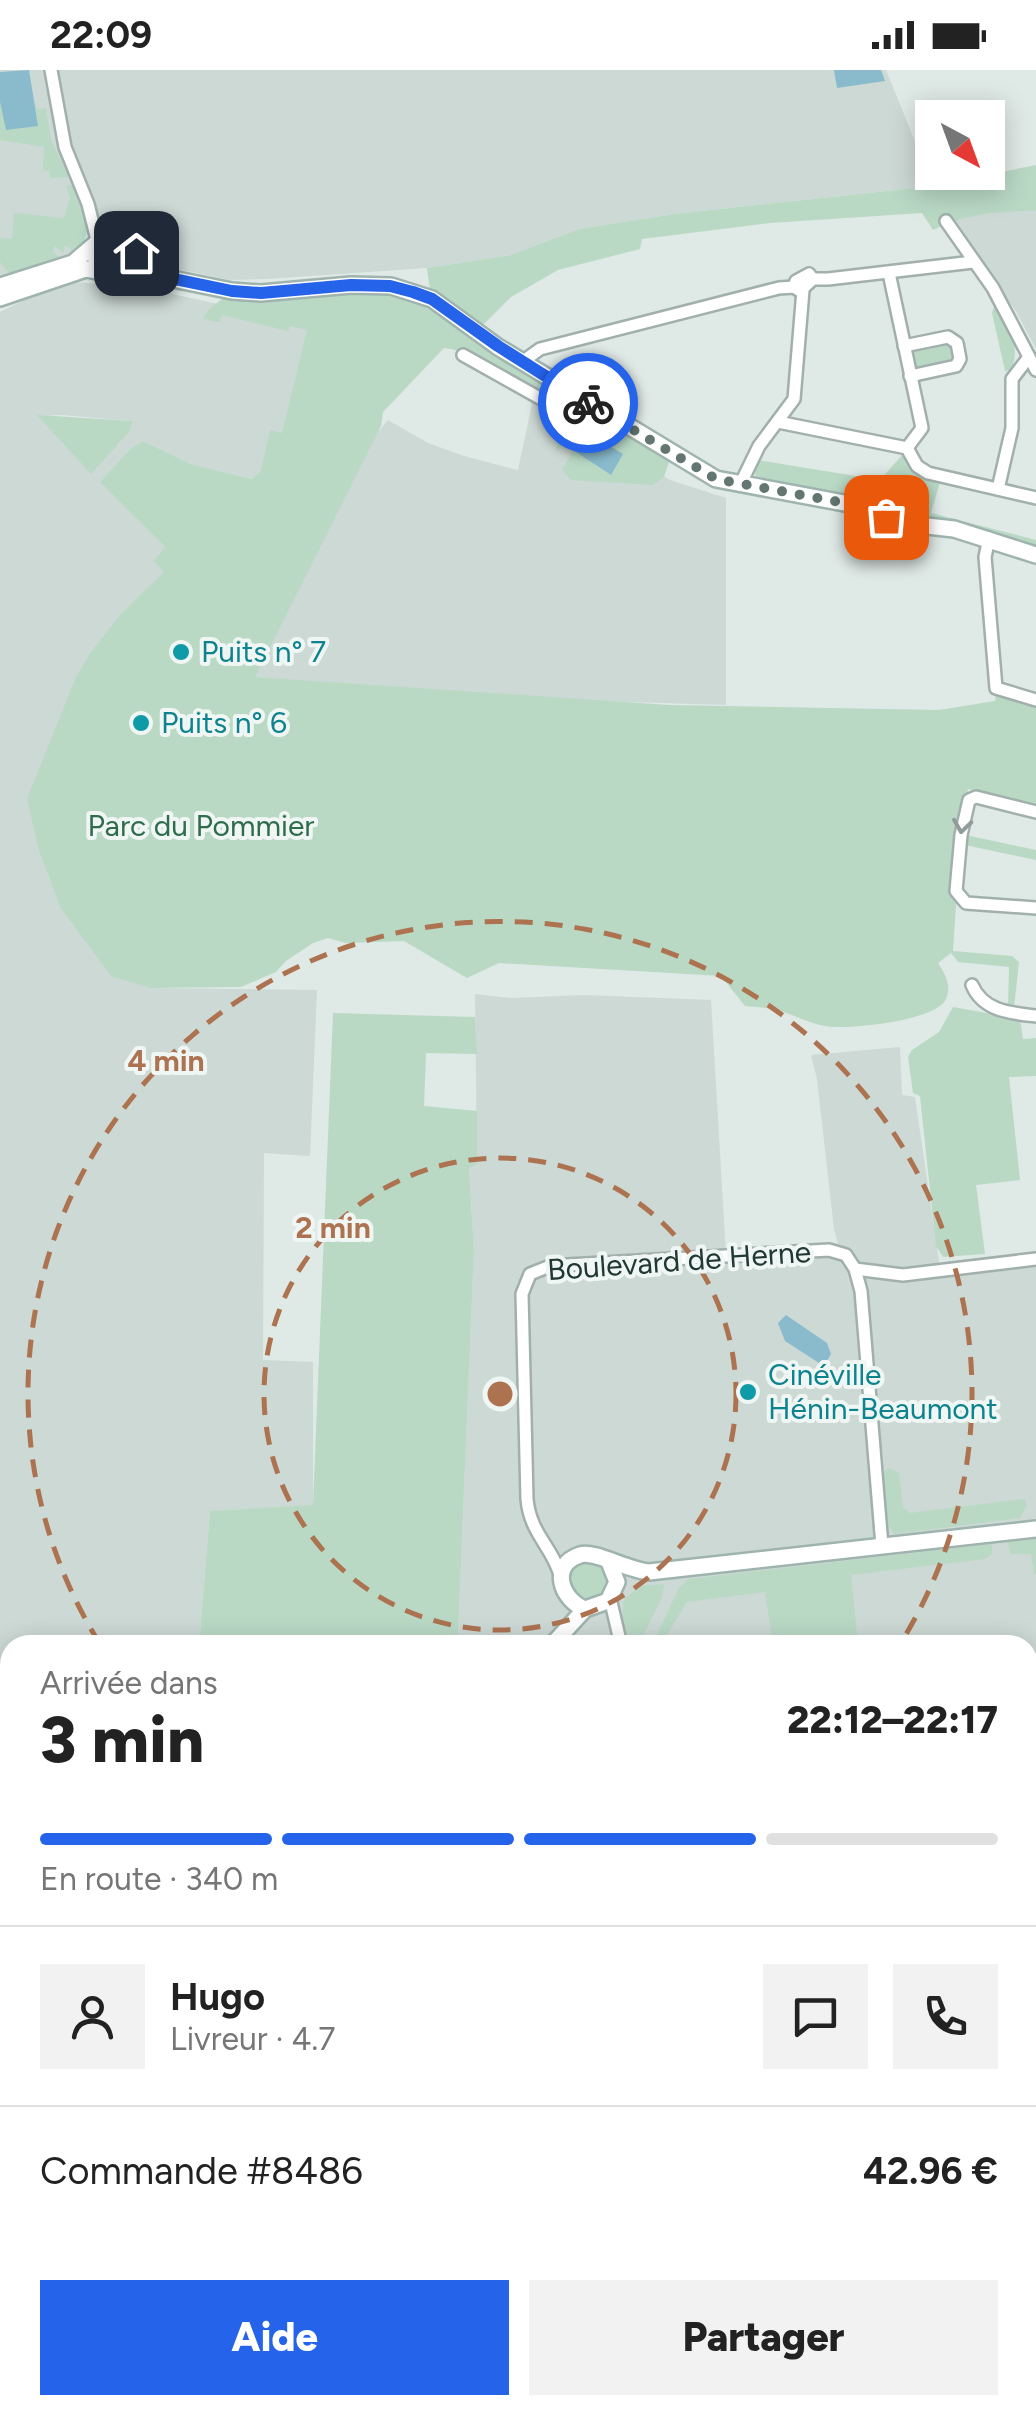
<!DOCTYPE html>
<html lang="fr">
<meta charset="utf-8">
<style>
body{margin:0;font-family:Figtree,sans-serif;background:#f2f2f2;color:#222;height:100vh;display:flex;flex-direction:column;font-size:38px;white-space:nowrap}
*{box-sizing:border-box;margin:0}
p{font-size:32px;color:#767676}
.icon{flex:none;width:55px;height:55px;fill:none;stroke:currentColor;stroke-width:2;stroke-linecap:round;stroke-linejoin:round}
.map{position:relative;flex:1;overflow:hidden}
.panel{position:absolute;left:0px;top:1565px;width:1038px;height:780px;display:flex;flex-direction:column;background:#fff;border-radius:30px 30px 0 0;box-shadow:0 5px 25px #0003}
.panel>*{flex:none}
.needle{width:65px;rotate:139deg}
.tools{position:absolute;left:915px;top:30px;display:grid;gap:20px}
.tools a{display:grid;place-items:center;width:90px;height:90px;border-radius:0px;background:#fff;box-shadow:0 5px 25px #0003;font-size:50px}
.pin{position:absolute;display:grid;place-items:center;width:85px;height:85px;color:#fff;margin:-42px;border-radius:20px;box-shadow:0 5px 15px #0006}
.courier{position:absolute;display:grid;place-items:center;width:100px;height:100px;margin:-50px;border:8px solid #2563eb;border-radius:50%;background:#fff;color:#222;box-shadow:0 2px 12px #0007}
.head em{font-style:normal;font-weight:800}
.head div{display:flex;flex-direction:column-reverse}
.head{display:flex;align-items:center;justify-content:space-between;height:170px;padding:0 40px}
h1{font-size:65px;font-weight:800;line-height:75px}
.bar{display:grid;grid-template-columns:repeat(4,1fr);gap:15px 10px;align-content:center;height:120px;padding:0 40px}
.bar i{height:12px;border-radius:8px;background:#e0e0e0}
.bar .current{background:#2563eb}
.bar p{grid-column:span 4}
.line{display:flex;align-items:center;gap:25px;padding:0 40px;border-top:2px solid #e0e0e0}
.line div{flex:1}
.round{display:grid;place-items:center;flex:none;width:105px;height:105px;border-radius:0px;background:#f2f2f2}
.primary-button{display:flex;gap:20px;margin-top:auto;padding:20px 40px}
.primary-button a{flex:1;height:115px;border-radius:0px;background:#2563eb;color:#fff;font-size:40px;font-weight:800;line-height:115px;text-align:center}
.primary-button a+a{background:#f2f2f2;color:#222}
.status{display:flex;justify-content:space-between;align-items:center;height:70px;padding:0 50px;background:#fff;direction:ltr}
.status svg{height:28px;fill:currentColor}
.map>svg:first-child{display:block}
.built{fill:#cdd9d5;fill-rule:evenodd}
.green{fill:#b9d9c5}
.water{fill:#8abbcc}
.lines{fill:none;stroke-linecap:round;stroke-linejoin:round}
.street-casing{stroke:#a2b0ad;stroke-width:16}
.secondary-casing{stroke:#9fb4ae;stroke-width:20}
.highway-casing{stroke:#bcc3c2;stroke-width:25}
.street{stroke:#fff;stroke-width:11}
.secondary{stroke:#fff;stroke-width:15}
.highway{stroke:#2f625c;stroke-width:20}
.rail-casing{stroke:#5b7470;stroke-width:6}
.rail{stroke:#eff6f3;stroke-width:2.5;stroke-dasharray:8;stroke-linecap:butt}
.oneway{stroke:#909c9a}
.done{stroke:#647672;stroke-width:10;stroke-dasharray:0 18}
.route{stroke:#2563eb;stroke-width:12}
.ring{fill:none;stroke:#ad7351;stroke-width:5;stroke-dasharray:18 12}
.culture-dot{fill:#0f9aa8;stroke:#eff6f3;stroke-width:4}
.labels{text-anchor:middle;stroke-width:8;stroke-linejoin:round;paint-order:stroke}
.culture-label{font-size:30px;fill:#0d838f;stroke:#eff6f3;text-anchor:start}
.park-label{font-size:30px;fill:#2e6c4c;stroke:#eff6f3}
.street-label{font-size:30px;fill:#213834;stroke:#eff6f3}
.centre{fill:#ad7351;stroke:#eff6f3;stroke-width:5}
.ring-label{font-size:30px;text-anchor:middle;font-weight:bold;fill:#ad7351;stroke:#eff6f3;stroke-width:8;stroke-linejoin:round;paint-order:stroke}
</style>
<div class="status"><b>22:09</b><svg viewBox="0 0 49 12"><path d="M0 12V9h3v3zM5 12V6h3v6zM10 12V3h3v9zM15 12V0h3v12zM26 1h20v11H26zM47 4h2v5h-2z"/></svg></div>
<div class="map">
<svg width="1036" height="2345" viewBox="0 0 1036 2345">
<rect width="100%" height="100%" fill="#dfe9e6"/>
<g class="built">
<polygon points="0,0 886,0 933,116 674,144 579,159 511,185 427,198 267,209 230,210 168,197 151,182 147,171 137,158 113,146 85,159 68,188 0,205"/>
<polygon points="995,141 1036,141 1036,279 1017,243 978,186 946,151"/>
<path d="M63,211L145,218L323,257L296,371L253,409L191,394L143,371L131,378L101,411L165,477V502L152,515L27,729L38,779L60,837L151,918L317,920L310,1086L264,1083L263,1290L313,1292V1436L210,1441L199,1575H10V1889L0,1863V242ZM62,345L132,351L133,352L119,374L38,346Z"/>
<polygon points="533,329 670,410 726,428 726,635 563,630 254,607 372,369 388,350 428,373 464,386 518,400"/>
<polygon points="475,924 511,928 584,925 711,930 726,1185 840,1181 834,1159 817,1009 811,985 900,977 902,1025 915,1027 940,1199 1036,1191 1036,2345 494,2345 491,2335 1028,2335 1028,1575 371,1575 458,1563 474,1179 469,1097 477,1094"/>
<polygon points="0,2013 10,2030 10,2247 0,2232"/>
</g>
<g class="green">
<polygon points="33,28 37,39 46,38 51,70 69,107 50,108 49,101 43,100 44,77 0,70 0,32 6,60 37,55"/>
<path d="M1036,95V141C999,141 966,143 933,160L922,143L770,153L642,169L640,179L558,200L511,227L473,265L558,319L552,331C520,312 481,282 444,278L383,342L381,356L255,607L669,635L939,640L995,631L996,623L1036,635V736L968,719L961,764L1036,780V790L960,774L953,881L1012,886L1019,892L1014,938H1008L1009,897L958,892L951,883L938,893C945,904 952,915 946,929C937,950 858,958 836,957C815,957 796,945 776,940C766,937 755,937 745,936L721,906L499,893L467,908L404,871L346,873L328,868L313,873L286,891L276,902L241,917L151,918L111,906L60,837L38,779L27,729L76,607L91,582L120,545L164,502L154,491L165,477L100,412L131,378L143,371L191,394L252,409L261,401L270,360L282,363L307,260L290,256L288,261L222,245L219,252L203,249L208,240L222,229L333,224L334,217L431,228L427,198L511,185L579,159L674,144L933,116Z"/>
<polygon points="72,115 88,159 81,180 68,188 71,178 65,176 63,183 55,176 53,182 62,189 22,202 8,202 0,192 0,168 12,169 14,143 64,148 70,128 66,116"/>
<path d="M994,237C1010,254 1021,278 1011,300L1005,301L992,243Z"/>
<polygon points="952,271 956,291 913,302 909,279"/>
<polygon points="574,330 670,389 664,407 653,415 571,410 562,400 573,380 610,405 574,354 557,382 558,354 543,345 545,336 558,341"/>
<polygon points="37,345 133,351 129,362 91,404"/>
<path d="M903,384C909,403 922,409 940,412L931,443L1036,470V478L929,446L756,406L754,401L758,390L880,410Z"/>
<polygon points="953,937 1020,949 1023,969 1036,968 1036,1006 1009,1007 1020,1110 976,1115 985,1184 943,1187 936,1176 920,1026 913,1023 908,987 912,980 939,962"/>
<polygon points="333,943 475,947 477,984 426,983 424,1036 477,1041 477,1094 469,1098 474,1179 458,1564 371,1575 199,1575 210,1441 313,1435"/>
<polygon points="889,1398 899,1403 903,1437 910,1443 1024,1429 1027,1435 1020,1448 894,1464 888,1455 883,1402"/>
<polygon points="1036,1469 1036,1504 1034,1504 1031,1484 1011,1484 1007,1472"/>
<polygon points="992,1474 992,1484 985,1489 851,1505 858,1575 773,1575 765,1522 687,1532 665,1568 664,1575 652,1575 679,1518 688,1509"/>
<circle cx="589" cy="1511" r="20"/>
<polygon points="664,1514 662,1528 638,1575 626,1575 618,1549 622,1548 624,1529 641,1516"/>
<polygon points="1036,1640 1036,1728 1028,1729 1028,1641"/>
<polygon points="0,1712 10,1720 10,1823 0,1826"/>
<polygon points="1036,1743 1036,1867 1028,1869 1028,1744"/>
<polygon points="10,1937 10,2086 0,2070 0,1938"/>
<polygon points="0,2118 10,2133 10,2247 0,2232"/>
<polygon points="75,2335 140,2335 147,2345 84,2345"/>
<polygon points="170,2335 407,2335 424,2340 446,2335 451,2345 176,2345"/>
</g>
<g class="water">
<polygon points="29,0 38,56 6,60 0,32 0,2"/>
<polygon points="834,0 881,0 885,11 837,18"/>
<polygon points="573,354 623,384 611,405 562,373"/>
<polygon points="786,1245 827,1273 831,1284 827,1291 819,1293 785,1271 778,1253"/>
</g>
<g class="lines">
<defs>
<g id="street">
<polyline points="51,0 65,77 88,134 97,170"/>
<polyline points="946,151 993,218 1036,300"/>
<polyline points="889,203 922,358 907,378"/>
<polyline points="794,217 796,211 809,204 813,209 828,209 973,192"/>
<polyline points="904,276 948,267 957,273 960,289 956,296 910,306"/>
<polyline points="463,285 552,335 562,335 572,323"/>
<polyline points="522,292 540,279 779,218 794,217 800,221 813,209"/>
<polyline points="778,352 907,378"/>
<polyline points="907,378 917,396 928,403 1036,428"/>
<polyline points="740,415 759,376 794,329 803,220"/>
<polyline points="998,419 1012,358 1012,309 1029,287"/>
<polyline points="989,468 985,487 996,618 1036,630"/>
<polyline points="1036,742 976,727 969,730 961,765 956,821 966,833 1036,838"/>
<path d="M972,915C983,941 1010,943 1036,946"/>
<polyline points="855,1199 903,1205 1036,1189"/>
<path d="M561,1508C553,1477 530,1464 527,1429L522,1224L530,1204L550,1196L829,1180L846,1185L855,1199L861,1221L882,1476"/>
<polyline points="610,1528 621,1575"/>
<polyline points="1028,1875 1036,1873"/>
<polyline points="1028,2193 1032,2191"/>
<polyline points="707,2335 709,2345"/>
<polyline points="828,2345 829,2335"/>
</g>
<g id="secondary">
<path d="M103,200C88,185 93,165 114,161C137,165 143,187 125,201"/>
<polyline points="0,216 73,193 94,175"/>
<polyline points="0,228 86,199 114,204 133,201 232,221 261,223 351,215 391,216 432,229 498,277 716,409 855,435 927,456 954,459 1036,485"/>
<path d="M609,1492L617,1512L608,1531L585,1539C561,1530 549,1495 580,1485C594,1480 627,1500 649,1502L1036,1459"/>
<polyline points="552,1575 585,1539"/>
<polyline points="0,1703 10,1712"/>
<polyline points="78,2345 92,2335"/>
</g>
<g id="highway">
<polyline points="0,2266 10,2280"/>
<polyline points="0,2305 10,2318"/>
<polyline points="22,2335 30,2345"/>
<polyline points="51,2335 58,2345"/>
<polyline points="453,2335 456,2345"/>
</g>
</defs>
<use href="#street" class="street-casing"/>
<use href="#secondary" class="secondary-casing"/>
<use href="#highway" class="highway-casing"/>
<use href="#street" class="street"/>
<use href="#secondary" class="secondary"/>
<use href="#highway" class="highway"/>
<defs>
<g id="rail">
<polyline points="0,2097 10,2113"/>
<polyline points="160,2335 167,2345"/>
</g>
</defs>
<use href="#rail" class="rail-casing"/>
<use href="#rail" class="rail"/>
</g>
<defs><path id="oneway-chevron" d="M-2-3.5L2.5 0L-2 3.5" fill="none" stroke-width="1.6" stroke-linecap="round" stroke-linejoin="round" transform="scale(2.5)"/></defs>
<use class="oneway" href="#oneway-chevron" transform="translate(962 756) rotate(98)"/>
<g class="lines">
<polyline class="done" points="588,333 716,409 855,435 886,447"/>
<polyline class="route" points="136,183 160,206 232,221 261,223 351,215 390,216 413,222 432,229 498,276 588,333"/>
</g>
<g class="ring">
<circle cx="500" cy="1324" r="236"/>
<path d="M100 1574A472 472 0 1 1 900 1574"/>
</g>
<g class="culture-dot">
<circle cx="181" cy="582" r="10"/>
<circle cx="141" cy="653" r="10"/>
<circle cx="748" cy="1322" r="10"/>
</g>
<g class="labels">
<g class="culture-label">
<text x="201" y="592">Puits n° 7</text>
<text x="161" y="663">Puits n° 6</text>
<text x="768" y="1315">Cinéville<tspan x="768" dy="34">Hénin-Beaumont</tspan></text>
</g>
<g class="park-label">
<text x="201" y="766">Parc du Pommier</text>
</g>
<g class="street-label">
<text transform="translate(679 1191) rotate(-4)" y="10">Boulevard de Herne</text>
</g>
</g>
<circle cx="500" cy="1324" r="15" class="centre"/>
<g class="ring-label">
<text x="166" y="1001">4 min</text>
<text x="333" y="1168">2 min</text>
</g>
</svg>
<div class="tools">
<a><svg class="needle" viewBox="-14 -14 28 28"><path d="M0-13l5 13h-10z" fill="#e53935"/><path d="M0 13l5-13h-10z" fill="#767676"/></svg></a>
</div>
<div class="pin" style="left:886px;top:447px;background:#ea580c"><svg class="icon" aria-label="bag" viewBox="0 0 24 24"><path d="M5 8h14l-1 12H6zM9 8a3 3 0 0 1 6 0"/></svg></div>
<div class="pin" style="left:136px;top:183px;background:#1f2937"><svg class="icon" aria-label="home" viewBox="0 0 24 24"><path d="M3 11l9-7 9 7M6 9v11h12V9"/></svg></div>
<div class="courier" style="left:588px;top:333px"><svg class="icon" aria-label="bike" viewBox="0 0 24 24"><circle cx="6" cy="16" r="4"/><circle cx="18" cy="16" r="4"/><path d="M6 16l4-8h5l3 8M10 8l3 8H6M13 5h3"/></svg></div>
<section class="panel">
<div class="head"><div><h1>3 min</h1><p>Arrivée dans</p></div><em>22:12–22:17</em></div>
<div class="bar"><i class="current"></i><i class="current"></i><i class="current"></i><i></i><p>En route · 340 m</p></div>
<div class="line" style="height:180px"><a class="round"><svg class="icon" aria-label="person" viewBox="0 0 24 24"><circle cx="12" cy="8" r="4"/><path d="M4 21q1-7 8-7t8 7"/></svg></a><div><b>Hugo</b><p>Livreur · 4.7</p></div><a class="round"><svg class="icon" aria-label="chat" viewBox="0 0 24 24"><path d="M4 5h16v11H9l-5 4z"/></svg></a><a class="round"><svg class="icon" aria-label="phone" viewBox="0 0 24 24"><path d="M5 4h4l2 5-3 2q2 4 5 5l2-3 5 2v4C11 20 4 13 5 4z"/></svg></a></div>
<div class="line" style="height:130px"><div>Commande #8486</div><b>42.96 €</b></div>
<div class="primary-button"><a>Aide</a><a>Partager</a></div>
</section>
</div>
